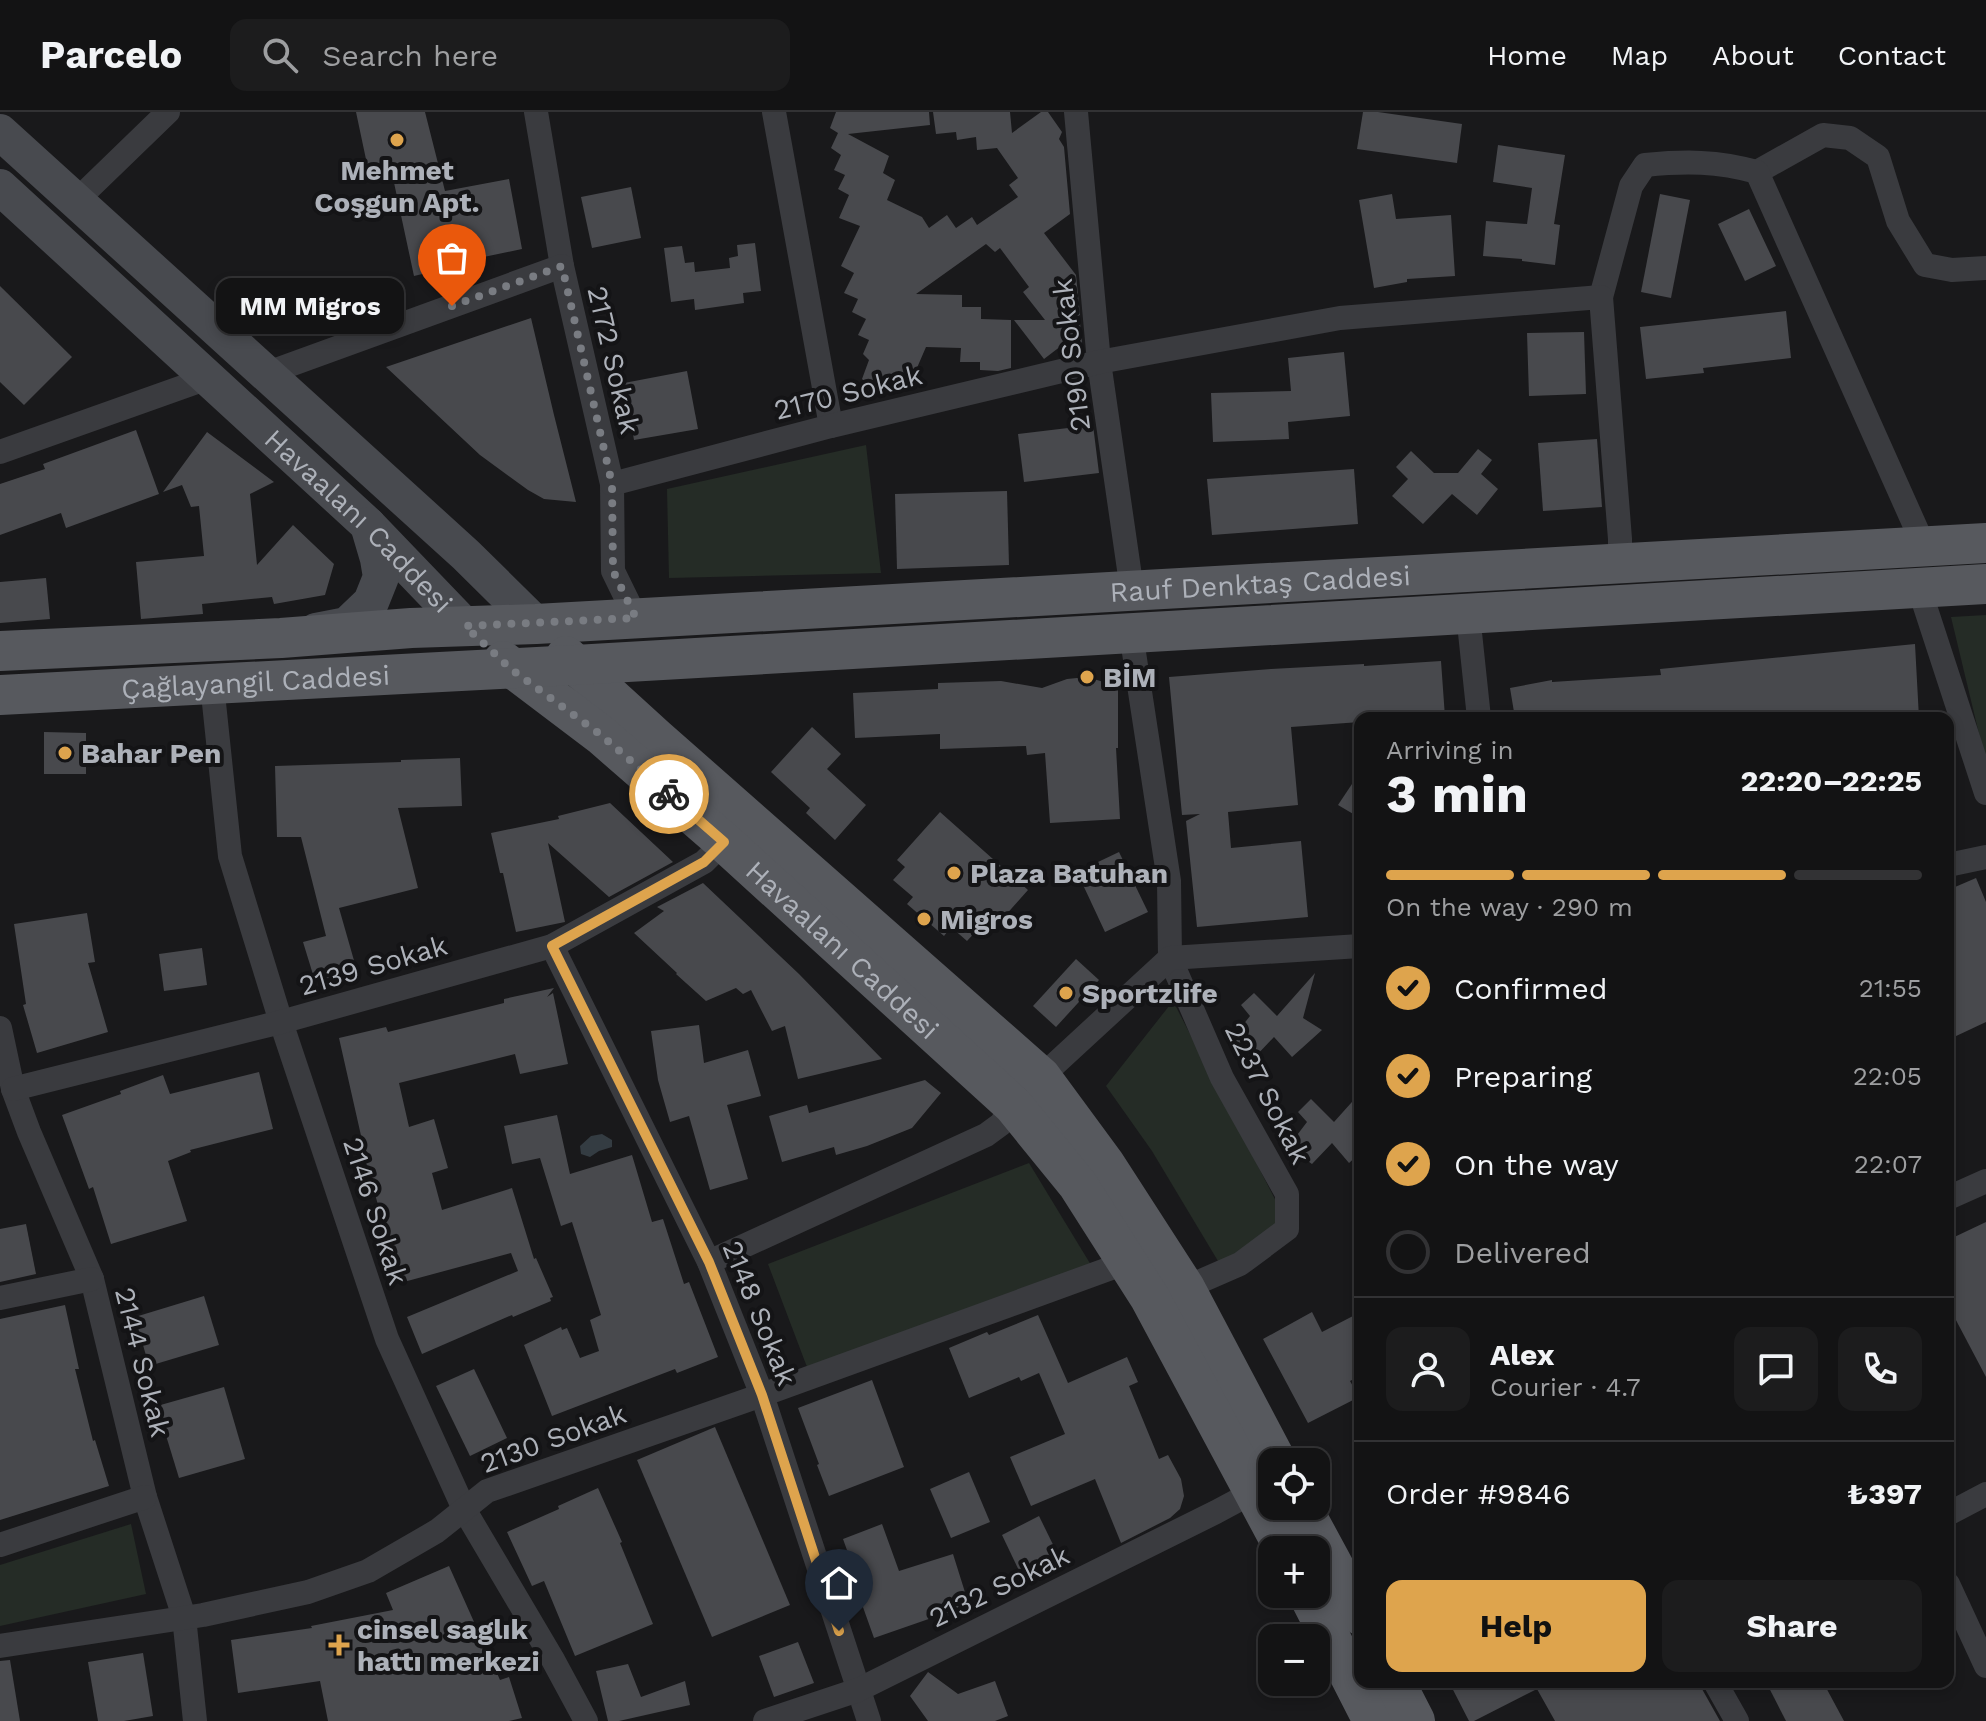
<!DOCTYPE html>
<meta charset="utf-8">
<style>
body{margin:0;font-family:"Work Sans",sans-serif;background:#1c1c1d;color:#f1f3f6;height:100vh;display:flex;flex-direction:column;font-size:30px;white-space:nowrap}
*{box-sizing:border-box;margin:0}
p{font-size:26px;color:#9d9ea0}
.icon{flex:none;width:44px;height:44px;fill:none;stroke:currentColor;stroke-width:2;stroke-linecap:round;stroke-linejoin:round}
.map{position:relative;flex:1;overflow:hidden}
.sheet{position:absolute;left:1354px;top:600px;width:600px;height:976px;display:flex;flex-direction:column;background:#131314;border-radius:16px;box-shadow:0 4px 12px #0003,0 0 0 2px #323234}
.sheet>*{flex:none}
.tools{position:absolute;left:1258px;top:1336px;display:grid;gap:16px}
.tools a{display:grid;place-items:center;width:72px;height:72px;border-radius:16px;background:#131314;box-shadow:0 4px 12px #0003,0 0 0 2px #323234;font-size:40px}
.pin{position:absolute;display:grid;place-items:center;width:68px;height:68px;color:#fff;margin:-82px -34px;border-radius:50% 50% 50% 0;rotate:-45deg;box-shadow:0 0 8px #0007}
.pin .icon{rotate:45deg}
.courier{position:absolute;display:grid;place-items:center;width:80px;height:80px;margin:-40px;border:6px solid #dea44d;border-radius:50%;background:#fff;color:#222;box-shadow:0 2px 10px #0007}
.bubble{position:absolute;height:56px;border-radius:16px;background:#131314;box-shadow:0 4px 12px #0003,0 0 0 2px #323234;font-size:26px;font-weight:700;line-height:56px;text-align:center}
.headline em{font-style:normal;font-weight:700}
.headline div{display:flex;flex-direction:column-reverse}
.headline{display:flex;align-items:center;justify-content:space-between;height:136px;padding:0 32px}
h1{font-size:52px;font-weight:700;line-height:60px}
.bar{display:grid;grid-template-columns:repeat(4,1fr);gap:12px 8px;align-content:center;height:96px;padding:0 32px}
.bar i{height:10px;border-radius:6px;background:#323234}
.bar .on{background:#dea44d}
.bar p{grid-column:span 4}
.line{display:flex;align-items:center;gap:20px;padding:0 32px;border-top:2px solid #323234}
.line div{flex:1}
.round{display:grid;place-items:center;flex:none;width:84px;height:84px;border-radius:16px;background:#1c1c1d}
ol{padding:0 32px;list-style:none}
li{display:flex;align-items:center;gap:24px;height:88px}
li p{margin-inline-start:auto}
li .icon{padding:8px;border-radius:50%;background:#dea44d;color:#111;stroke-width:4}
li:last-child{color:#9d9ea0}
li i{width:44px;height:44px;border:4px solid #323234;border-radius:50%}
.primary-button{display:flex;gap:16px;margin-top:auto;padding:16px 32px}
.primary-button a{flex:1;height:92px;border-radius:16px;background:#dea44d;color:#111;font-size:32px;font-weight:700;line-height:92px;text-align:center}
.primary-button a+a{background:#1c1c1d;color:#f1f3f6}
header{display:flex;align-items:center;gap:48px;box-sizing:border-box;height:112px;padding:0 40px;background:#131314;border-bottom:2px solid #323234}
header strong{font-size:38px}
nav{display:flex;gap:44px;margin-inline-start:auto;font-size:28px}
.search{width:560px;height:72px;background:#1c1c1d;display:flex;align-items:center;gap:20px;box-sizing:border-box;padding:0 28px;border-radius:16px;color:#9d9ea0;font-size:30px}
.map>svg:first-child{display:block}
.green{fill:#252c26}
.water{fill:#343c42}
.building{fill:#48494d}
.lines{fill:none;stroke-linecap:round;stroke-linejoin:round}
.street{stroke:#3a3b3f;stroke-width:24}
.secondary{stroke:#484a4f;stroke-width:36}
.primary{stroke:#57595e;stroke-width:40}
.done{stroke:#797c82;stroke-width:8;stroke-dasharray:0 14.4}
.route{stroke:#dea44d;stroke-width:10}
.poi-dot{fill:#dea44d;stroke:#141416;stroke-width:3}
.labels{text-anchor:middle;stroke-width:8;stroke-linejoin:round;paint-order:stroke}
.poi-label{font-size:28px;font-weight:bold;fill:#adb1b9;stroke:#141416;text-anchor:start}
.street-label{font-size:28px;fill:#adb1b9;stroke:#141416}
</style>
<header>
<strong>Parcelo</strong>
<div class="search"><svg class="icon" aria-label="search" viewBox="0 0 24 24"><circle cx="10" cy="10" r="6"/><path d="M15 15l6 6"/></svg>Search here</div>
<nav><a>Home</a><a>Map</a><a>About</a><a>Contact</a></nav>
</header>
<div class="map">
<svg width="1986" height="1609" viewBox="0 0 1986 1609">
<rect width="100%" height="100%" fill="#19191b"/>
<g class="green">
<polygon points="866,333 881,461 669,466 667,377"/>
<polygon points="1986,503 1986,651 1951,505"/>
<polygon points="1173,889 1280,1097 1278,1116 1221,1154 1152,1039 1106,974"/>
<polygon points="1029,1051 1091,1153 807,1255 768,1152"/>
<polygon points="131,1412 146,1482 0,1514 0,1453"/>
</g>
<polygon class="water" points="602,1022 612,1028 612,1035 599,1039 590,1045 581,1042 580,1034 591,1024"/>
<g class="building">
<polygon points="356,0 425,0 445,79 509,67 522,137 455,151 456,154 414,164 393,66 371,71"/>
<polygon points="836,0 929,0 930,13 848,22 889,44 883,61 895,68 887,88 922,105 929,116 947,103 956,116 972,105 977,113 1018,85 1009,73 1018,66 997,36 977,38 976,25 957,28 956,20 936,22 933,0 1010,0 1012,21 1041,0 1048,0 1062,20 1059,27 1064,35 1070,102 1044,121 1076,163 1080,203 1076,205 1080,211 1082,231 1068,242 1061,234 1044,247 1014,208 1045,208 1023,180 1029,175 1000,136 995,140 986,132 916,182 962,183 962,195 981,195 981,207 1011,208 1011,256 998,259 980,258 980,250 960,250 961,236 926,235 910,272 888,271 871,275 862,267 869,248 863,242 869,228 858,223 866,207 852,200 858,187 844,181 854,161 841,154 860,114 839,106 849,83 838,77 845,63 834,58 841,43 831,36 838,21 830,16"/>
<polygon points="1363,0 1378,0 1462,12 1457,51 1357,37"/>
<polygon points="1498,33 1565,43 1554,112 1560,113 1555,153 1522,149 1522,147 1483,144 1486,109 1527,112 1532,76 1493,70"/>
<polygon points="631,75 641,126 592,136 581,85"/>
<polygon points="1392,82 1396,107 1451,103 1455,164 1407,167 1407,170 1374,176 1359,88"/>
<polygon points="1660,82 1690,88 1671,186 1641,180"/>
<polygon points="1749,97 1776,154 1745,169 1718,112"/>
<polygon points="755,131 761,179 743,181 744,191 695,198 694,187 671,190 664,136 682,134 685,151 694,150 695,160 730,156 729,146 738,144 737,133"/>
<polygon points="0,174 72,245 24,293 0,270"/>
<polygon points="1786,199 1791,246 1703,256 1704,261 1646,267 1640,215"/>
<polygon points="531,206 554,303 576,390 544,387 528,378 480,343 386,255"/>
<polygon points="1584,220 1586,282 1529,284 1527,221"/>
<polygon points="1344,240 1350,304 1288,310 1289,327 1213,330 1211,281 1291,279 1288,246"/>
<polygon points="687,259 698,317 634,328 624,271"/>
<polygon points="1093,313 1099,361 1024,370 1018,322"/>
<polygon points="136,318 159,382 66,416 61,401 0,423 0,372 45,357 43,352"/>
<polygon points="207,320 274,370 250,382 257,453 293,413 334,452 325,483 274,492 272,485 202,492 203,502 141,507 136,450 204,444 199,394 191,395 182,373 163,380"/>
<polygon points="1597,327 1602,395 1543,399 1538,331"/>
<polygon points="1478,337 1492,348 1481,362 1498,377 1477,403 1452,382 1423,412 1392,384 1408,367 1396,355 1411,339 1434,361 1458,361"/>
<polygon points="1354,357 1358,412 1212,423 1207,367"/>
<polygon points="1007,379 1009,453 897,457 895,382"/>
<polygon points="46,466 50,507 0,511 0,470"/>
<polygon points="1915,532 1919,606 1515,606 1510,576 1552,568 1552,570 1661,563 1660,557"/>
<polygon points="1441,549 1445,605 1360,606 1360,610 1291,615 1298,693 1228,700 1231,736 1301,729 1308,805 1197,815 1186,709 1200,702 1182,703 1169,565 1271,557 1364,552 1364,554"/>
<polygon points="1087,565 1107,571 1118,566 1118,636 1116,636 1120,707 1050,711 1045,641 1027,643 1026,634 940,637 940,622 855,626 853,581 938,577 938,571 1001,569 1042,576 1067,567"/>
<polygon points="812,615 841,642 827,657 866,693 835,728 806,701 810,696 771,660"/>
<polygon points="44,620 86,621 86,662 44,662"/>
<polygon points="460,646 462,694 398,696 418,776 339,796 357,859 315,869 303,830 326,824 301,725 277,725 275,654 401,650 401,648"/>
<polygon points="1360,660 1360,706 1338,693"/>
<polygon points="610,691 673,750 609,785 548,731 565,810 516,820 503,761 500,761 491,721 559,707 558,704"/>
<polygon points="940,700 1028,778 987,824 979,816 967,829 951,815 944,824 907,792 913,785 893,768 905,755 897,748"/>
<polygon points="1119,740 1148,800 1105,820 1077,760"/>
<polygon points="1976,766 1986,790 1986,910 1954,925 1948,912 1948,778"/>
<polygon points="703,771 799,862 882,947 798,967 785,914 772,919 751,878 743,882 736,876 706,889 676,862 677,861 634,821 664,799 657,795"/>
<polygon points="87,801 95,850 88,851 108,920 37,941 23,893 26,892 14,812"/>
<polygon points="202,836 207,873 164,879 159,842"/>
<polygon points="1076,847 1099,868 1056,915 1033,894"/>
<polygon points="1315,861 1303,906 1322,918 1292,945 1274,925 1254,946 1231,928 1250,904 1241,893 1254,881 1277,904"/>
<polygon points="554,876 547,885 553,881 568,952 520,962 515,942 399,971 409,1015 434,1007 448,1056 432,1061 442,1098 512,1076 534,1147 536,1146 553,1185 550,1186 551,1189 513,1205 512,1203 422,1242 407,1205 518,1159 511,1141 400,1171 360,1029 362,1028 339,926 386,915 388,920 504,891 504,887"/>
<polygon points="699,913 704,951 748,938 761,984 727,993 748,1067 710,1078 689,1004 670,1010 658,968 651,919"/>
<polygon points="259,960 273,1017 190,1038 191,1040 168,1049 187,1109 111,1132 93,1075 89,1077 62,1003 121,982 120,979 163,963 170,982"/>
<polygon points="925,968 941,981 912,1016 867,1034 836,1043 834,1035 782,1050 769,1004 807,993 809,1001"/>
<polygon points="1360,981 1360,1041 1349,1051 1332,1031 1312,1052 1288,1035 1307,1010 1298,1000 1311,987 1334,1010"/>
<polygon points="557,1003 570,1062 632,1043 652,1110 663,1107 684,1172 689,1170 718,1245 677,1261 675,1257 552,1304 524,1233 561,1215 562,1218 567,1216 580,1246 599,1239 590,1208 601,1203 572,1110 561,1114 540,1046 512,1052 504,1014"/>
<polygon points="1986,1110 1986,1265 1948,1193 1948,1128"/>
<polygon points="26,1112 36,1162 0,1170 0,1117"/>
<polygon points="204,1184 219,1233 149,1254 135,1205"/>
<polygon points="65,1193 79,1257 75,1257 93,1329 95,1328 109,1374 0,1408 0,1207"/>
<polygon points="1312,1200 1322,1220 1353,1204 1360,1217 1360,1264 1350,1269 1359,1285 1308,1311 1263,1227"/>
<polygon points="1038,1203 1068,1271 1127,1245 1138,1270 1129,1274 1159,1347 1168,1343 1181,1367 1184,1384 1180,1397 1170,1406 1121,1431 1095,1367 1031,1394 1010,1345 1065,1322 1039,1261 1021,1269 1019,1265 969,1286 949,1236 987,1220 989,1223"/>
<polygon points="474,1257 507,1326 470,1344 436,1274"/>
<polygon points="872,1268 904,1355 829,1384 817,1353 819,1352 798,1296"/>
<polygon points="224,1275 245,1347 179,1366 157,1294"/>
<polygon points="715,1315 790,1493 712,1525 637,1348"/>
<polygon points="969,1360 990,1410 951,1426 930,1377"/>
<polygon points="598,1376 622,1430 620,1431 653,1512 575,1544 544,1469 532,1474 507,1420 559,1397 558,1394"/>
<polygon points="1039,1404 1063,1453 1025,1471 1002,1423"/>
<polygon points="882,1412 899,1459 953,1442 969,1493 874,1526 859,1484 863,1483 843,1427"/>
<polygon points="449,1454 500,1568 509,1565 522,1606 509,1609 328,1609 320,1569 238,1581 231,1528 312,1516 311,1514 393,1498 386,1481"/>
<polygon points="798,1530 814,1571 774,1585 759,1544"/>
<polygon points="143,1541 153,1604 124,1609 98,1609 88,1550"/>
<polygon points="10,1548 20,1609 0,1609 0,1549"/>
<polygon points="628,1552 641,1585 685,1569 690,1593 619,1609 608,1609 596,1559"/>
<polygon points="928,1560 958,1582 995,1569 1008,1604 995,1609 928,1609 910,1584"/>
<polygon points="1449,1570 1700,1570 1702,1577 1720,1609 1555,1609 1537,1577 1474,1609 1469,1609"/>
<polygon points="1766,1570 1823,1570 1844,1609 1786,1609"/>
</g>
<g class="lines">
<g class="street">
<polyline points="536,0 562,154 612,372 613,459 636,506"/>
<polyline points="774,0 831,314"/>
<polyline points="1076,0 1099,250 1132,478"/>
<polyline points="1757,60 1823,23 1850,26 1878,45 1898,109 1925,153 1952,158 1986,156"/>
<polyline points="76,89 168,0"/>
<path d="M1601,185L1631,74L1645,53C1686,49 1717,49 1757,60L1924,434"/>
<polyline points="265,262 562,154"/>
<polyline points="0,340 208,266"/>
<polyline points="612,372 831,314 1099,250 1340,206 1601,185 1620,427 1620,451"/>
<polyline points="1919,476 1986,681"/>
<polyline points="1468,502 1479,606"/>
<polyline points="1131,521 1169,769 1170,846 1222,966 1287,1082 1287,1117 1240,1152 1185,1176"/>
<polyline points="212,572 230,744 281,910 387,1227 464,1397 552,1546 586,1609"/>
<polyline points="1948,753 1986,745"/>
<polyline points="552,834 709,1150 762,1283 869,1609"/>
<polyline points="0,916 13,977 29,1020 92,1167 145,1385 184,1505 195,1609"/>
<polyline points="13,977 281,910 552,834 704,750 724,730"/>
<polyline points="1948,1086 1986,1069"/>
<polyline points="709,1150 986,1023 1001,1012 1013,993 1041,965 1170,846 1360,834"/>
<polyline points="0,1186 92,1167"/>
<polyline points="1948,1402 1986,1382"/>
<polyline points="0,1433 145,1385"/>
<polyline points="1948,1472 1986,1554"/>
<polyline points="0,1534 203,1503 308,1480 368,1459 437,1419 487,1379 762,1283 1136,1147"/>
<polyline points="1715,1570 1737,1609"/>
<polyline points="765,1609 858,1578 1216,1400 1272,1370"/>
</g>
<g class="secondary">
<polyline points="0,20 466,443 536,512"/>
<path id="s1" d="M0,75L367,412L465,514"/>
<polyline points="316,519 347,513 371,490 381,465 378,447 368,413"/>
</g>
<g class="primary">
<path id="s2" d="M0,539L281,526L411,516L536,512L1986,431"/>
<polyline points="566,544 656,626 1041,965 1105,1052 1185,1176 1277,1350"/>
<path id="s3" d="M503,549L601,623L724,730L1013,993L1078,1073L1150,1186L1285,1438"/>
<path id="s4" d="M0,583L575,553L1986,472"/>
<polyline points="1301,1394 1360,1503"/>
<polyline points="1308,1482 1373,1609"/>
<polyline points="1395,1570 1415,1609"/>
</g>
</g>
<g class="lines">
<polyline class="done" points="452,194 562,154 612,372 613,459 636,506 465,514 511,557 601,623 669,682"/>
<polyline class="route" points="669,682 724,730 704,750 552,834 709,1150 762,1283 839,1519"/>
</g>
<g class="poi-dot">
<circle cx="397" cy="28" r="8"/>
<circle cx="1087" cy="565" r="8"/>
<circle cx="65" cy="641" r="8"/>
<circle cx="954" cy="761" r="8"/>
<circle cx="924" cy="807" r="8"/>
<circle cx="1066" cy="881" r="8"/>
<path d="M335 1521h8v8h8v8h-8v8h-8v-8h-8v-8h8z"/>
</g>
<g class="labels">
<g class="poi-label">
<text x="397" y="68" text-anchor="middle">Mehmet<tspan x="397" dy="32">Coşgun Apt.</tspan></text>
<text x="1103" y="575">BİM</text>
<text x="81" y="651">Bahar Pen</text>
<text x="970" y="771">Plaza Batuhan</text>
<text x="940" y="817">Migros</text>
<text x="1082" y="891">Sportzlife</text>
<text x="357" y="1527">cinsel saglık<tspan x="357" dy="32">hattı merkezi</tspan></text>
</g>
<g class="street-label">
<text transform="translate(1071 243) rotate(-97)" y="10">2190 Sokak</text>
<text transform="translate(614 248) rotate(77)" y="10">2172 Sokak</text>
<text transform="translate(848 280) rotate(-14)" y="10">2170 Sokak</text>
<text dy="10" stroke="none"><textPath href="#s1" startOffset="490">Havaalanı Caddesi</textPath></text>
<text dy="10" stroke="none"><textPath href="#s2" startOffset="1262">Rauf Denktaş Caddesi</textPath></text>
<text dy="10" stroke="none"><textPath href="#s4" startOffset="256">Çağlayangil Caddesi</textPath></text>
<text dy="10" stroke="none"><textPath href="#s3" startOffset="446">Havaalanı Caddesi</textPath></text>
<text transform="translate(373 853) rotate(-16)" y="10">2139 Sokak</text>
<text transform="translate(1268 981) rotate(63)" y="10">2237 Sokak</text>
<text transform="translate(376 1099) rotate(72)" y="10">2146 Sokak</text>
<text transform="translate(760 1201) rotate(68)" y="10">2148 Sokak</text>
<text transform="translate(143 1250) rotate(76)" y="10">2144 Sokak</text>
<text transform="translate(553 1326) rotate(-20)" y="10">2130 Sokak</text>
<text transform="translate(999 1474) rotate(-26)" y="10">2132 Sokak</text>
</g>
</g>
</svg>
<div class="tools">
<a><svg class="icon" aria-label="locate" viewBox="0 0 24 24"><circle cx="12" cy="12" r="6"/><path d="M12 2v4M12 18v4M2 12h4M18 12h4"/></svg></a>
<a>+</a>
<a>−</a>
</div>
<div class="pin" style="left:452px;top:194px;background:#ea580c"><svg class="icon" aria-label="bag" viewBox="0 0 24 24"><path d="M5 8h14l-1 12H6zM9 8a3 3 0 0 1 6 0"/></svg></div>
<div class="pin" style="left:839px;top:1519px;background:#1f2937"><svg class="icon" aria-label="home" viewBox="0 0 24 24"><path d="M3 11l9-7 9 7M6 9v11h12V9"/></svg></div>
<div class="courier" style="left:669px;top:682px"><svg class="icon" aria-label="bike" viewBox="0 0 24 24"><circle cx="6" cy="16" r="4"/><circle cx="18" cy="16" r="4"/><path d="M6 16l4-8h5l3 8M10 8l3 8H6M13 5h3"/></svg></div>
<div class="bubble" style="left:216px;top:166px;width:188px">MM Migros</div>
<section class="sheet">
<div class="headline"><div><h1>3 min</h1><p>Arriving in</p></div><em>22:20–22:25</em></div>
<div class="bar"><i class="on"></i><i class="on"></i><i class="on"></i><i></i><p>On the way · 290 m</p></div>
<ol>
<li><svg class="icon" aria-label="check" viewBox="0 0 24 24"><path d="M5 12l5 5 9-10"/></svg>Confirmed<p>21:55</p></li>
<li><svg class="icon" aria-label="check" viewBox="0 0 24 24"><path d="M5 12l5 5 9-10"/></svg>Preparing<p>22:05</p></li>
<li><svg class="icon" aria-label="check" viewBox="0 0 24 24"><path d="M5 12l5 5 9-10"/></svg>On the way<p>22:07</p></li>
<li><i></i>Delivered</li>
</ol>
<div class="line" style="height:144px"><a class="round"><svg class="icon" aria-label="person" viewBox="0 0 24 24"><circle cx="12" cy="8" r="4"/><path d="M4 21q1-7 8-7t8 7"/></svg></a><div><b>Alex</b><p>Courier · 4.7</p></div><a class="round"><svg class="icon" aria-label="chat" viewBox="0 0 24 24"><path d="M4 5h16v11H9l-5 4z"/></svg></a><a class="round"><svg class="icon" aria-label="phone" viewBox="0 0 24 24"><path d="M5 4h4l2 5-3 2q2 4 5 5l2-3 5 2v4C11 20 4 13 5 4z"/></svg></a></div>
<div class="line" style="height:104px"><div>Order #9846</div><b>₺397</b></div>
<div class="primary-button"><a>Help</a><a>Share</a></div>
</section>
</div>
